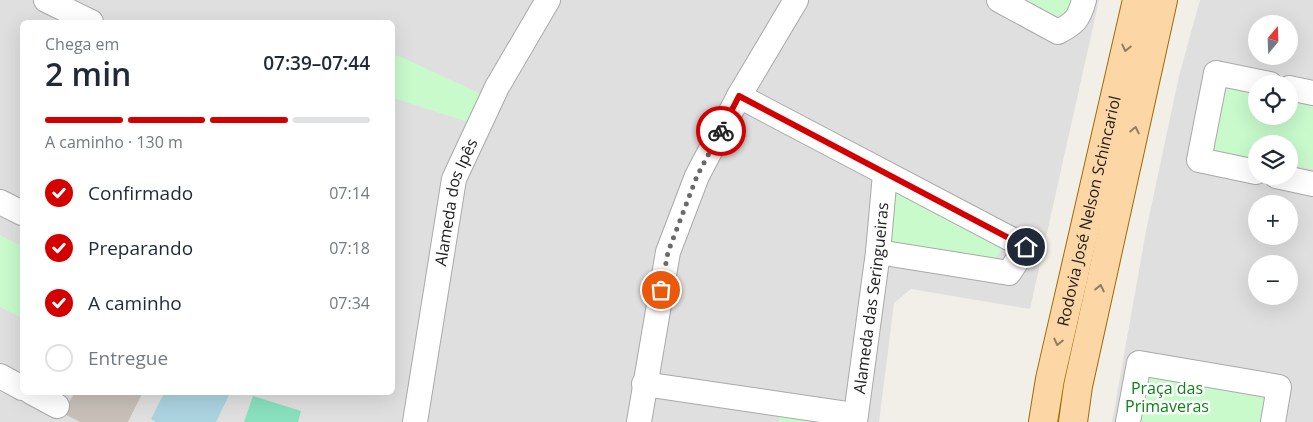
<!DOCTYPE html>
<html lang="pt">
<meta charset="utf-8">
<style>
body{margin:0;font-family:"Open Sans",sans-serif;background:#f2f2f3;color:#1f2937;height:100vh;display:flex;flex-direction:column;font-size:19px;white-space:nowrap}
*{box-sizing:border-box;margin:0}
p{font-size:16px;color:#747a83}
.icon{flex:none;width:28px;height:28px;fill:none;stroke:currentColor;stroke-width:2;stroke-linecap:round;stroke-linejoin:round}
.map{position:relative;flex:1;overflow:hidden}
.panel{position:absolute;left:20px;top:20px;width:375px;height:375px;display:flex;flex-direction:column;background:#fff;border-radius:8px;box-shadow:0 5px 20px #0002}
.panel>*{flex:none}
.needle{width:32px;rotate:19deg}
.fabs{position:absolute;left:1248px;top:15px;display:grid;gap:10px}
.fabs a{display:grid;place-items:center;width:50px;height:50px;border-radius:50%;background:#fff;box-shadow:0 5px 20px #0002;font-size:25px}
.pin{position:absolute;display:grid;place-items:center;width:42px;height:42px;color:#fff;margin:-21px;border:2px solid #fff;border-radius:50%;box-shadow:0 1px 5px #0007}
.courier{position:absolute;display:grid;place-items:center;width:50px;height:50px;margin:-25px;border:4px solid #d40000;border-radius:50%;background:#fff;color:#222;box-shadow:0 1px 6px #0007}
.headline em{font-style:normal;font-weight:600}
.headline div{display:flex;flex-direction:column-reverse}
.headline{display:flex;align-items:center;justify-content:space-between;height:85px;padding:0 25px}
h1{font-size:32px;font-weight:600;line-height:38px}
.bar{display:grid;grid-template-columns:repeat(4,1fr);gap:8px 5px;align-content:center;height:60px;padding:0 25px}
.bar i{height:6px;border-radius:4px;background:#e0e1e3}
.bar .current{background:#d40000}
.bar p{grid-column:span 4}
ol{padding:0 25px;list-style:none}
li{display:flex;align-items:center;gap:15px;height:55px}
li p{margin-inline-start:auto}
li .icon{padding:5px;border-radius:50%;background:#d40000;color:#fff;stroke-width:4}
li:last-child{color:#747a83}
li i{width:28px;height:28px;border:2px solid #e0e1e3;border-radius:50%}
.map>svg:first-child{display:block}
.residential{fill:#e0dfdf;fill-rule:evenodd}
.park{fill:#c8facc}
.pitch{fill:#88e0be}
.water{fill:#aad3df}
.building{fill:#c7bfb8}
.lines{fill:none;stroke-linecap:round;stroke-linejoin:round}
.minor-casing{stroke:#a9a9a9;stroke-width:26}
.major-casing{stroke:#a06b00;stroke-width:30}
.minor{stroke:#fff;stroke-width:24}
.major{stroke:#fcd6a4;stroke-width:28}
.oneway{stroke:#8f7c63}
.done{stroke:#6b6a68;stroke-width:5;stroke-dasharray:0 9}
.route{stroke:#d40000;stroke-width:6}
.labels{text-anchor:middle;stroke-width:5;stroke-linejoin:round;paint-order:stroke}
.street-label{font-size:16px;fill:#222;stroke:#fff}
.park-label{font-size:16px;fill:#0c8416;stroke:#fff}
</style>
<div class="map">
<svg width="1313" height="422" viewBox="0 0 1313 422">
<rect width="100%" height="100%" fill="#f2efe9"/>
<g class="residential">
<path d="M0,0H1099L1030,309L911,289L894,303L879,422H0ZM22,22H392V392H22Z"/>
<path d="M1200,0H1313V422H1112L1146,231L1179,76ZM1256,24H1289V56H1256ZM1256,84H1289V116H1256ZM1256,144H1289V176H1256ZM1256,204H1289V236H1256ZM1256,264H1289V296H1256Z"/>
</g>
<g class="park">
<polygon points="1010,0 1079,0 1059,27"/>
<polygon points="393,56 399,56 490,98 477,125 393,98"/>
<polygon points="1225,84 1256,90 1256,116 1289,116 1289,95 1313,99 1313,169 1289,165 1289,144 1256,144 1256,161 1211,155"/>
<polygon points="896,190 1004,244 992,265 890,242"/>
<polygon points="0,235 22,246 22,318 0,307"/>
<polygon points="1145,368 1272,392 1265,422 1134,422"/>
<polygon points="779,413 849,422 779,422"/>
</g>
<polygon class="pitch" points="253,396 301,411 298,422 244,422"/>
<polygon class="water" points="164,393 164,392 230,393 216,422 156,422 151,419"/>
<polygon class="building" points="75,392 143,392 128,422 80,422 63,413"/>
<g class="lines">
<defs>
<g id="minor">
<polyline points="46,0 91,22"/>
<path d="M999,0L1058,32C1075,23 1079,19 1084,0"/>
<polyline points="1289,88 1313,93"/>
<polyline points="739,96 1026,247 1009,273 878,252"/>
<polyline points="1256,172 1199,160 1216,73 1270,84"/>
<polyline points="1276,176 1313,184"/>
<polyline points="0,202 22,213"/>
<polyline points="0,376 22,388"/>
<polyline points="644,384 855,415"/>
<polyline points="31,392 57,406"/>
<path id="s1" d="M415,422L454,179L497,87L548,0"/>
<polyline points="639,422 668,252 697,176 739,96 796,0"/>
<path id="s2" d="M855,422L878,252L885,174"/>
<polyline points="1128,422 1139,363 1279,387 1273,422"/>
</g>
<g id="major">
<path id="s3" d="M1043,422L1050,379L1137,0"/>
<polyline points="1073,422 1078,386 1163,0"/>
</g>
</defs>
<use href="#minor" class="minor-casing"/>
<use href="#major" class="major-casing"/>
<use href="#minor" class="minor"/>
<use href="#major" class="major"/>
</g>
<defs><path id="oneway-chevron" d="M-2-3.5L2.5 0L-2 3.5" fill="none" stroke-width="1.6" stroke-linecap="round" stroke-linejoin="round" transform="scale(1.25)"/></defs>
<g class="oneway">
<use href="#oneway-chevron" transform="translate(1126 48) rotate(103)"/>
<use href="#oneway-chevron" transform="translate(1135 130) rotate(-78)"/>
<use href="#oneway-chevron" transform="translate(1100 288) rotate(-78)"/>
<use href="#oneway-chevron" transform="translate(1058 342) rotate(103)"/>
</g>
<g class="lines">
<polyline class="done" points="661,290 668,252 697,176 721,131"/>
<polyline class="route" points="721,131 739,96 1026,247"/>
</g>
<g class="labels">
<g class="street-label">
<text dy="6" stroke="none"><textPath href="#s1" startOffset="224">Alameda dos Ipês</textPath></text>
<text dy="6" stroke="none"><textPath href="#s3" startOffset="216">Rodovia José Nelson Schincariol</textPath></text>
<text dy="6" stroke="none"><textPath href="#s2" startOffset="125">Alameda das Seringueiras</textPath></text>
</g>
<g class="park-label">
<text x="1167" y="394">Praça das<tspan x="1167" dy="18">Primaveras</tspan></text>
</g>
</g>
</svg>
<div class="fabs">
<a><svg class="needle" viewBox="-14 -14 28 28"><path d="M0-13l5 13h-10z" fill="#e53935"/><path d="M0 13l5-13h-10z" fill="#747a83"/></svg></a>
<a><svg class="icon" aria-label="locate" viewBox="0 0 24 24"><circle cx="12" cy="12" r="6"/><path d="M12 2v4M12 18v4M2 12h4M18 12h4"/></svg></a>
<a><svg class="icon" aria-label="layers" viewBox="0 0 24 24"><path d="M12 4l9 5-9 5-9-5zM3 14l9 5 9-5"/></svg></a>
<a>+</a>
<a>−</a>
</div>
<div class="pin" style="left:661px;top:290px;background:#ea580c"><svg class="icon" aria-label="bag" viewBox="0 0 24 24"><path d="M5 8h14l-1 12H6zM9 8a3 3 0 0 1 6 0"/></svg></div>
<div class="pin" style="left:1026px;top:247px;background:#1f2937"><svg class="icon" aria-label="home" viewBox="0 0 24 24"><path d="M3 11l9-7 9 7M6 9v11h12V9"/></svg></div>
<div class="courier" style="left:721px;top:131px"><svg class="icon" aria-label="bike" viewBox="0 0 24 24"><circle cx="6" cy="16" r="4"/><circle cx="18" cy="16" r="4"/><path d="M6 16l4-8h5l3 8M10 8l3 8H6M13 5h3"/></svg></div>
<section class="panel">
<div class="headline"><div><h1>2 min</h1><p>Chega em</p></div><em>07:39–07:44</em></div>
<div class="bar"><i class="current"></i><i class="current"></i><i class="current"></i><i></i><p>A caminho · 130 m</p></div>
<ol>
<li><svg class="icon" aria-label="check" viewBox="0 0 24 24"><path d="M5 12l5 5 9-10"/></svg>Confirmado<p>07:14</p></li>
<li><svg class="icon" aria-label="check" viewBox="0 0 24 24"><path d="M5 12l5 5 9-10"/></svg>Preparando<p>07:18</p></li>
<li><svg class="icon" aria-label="check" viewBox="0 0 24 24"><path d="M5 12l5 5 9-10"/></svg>A caminho<p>07:34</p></li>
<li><i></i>Entregue</li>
</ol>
</section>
</div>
